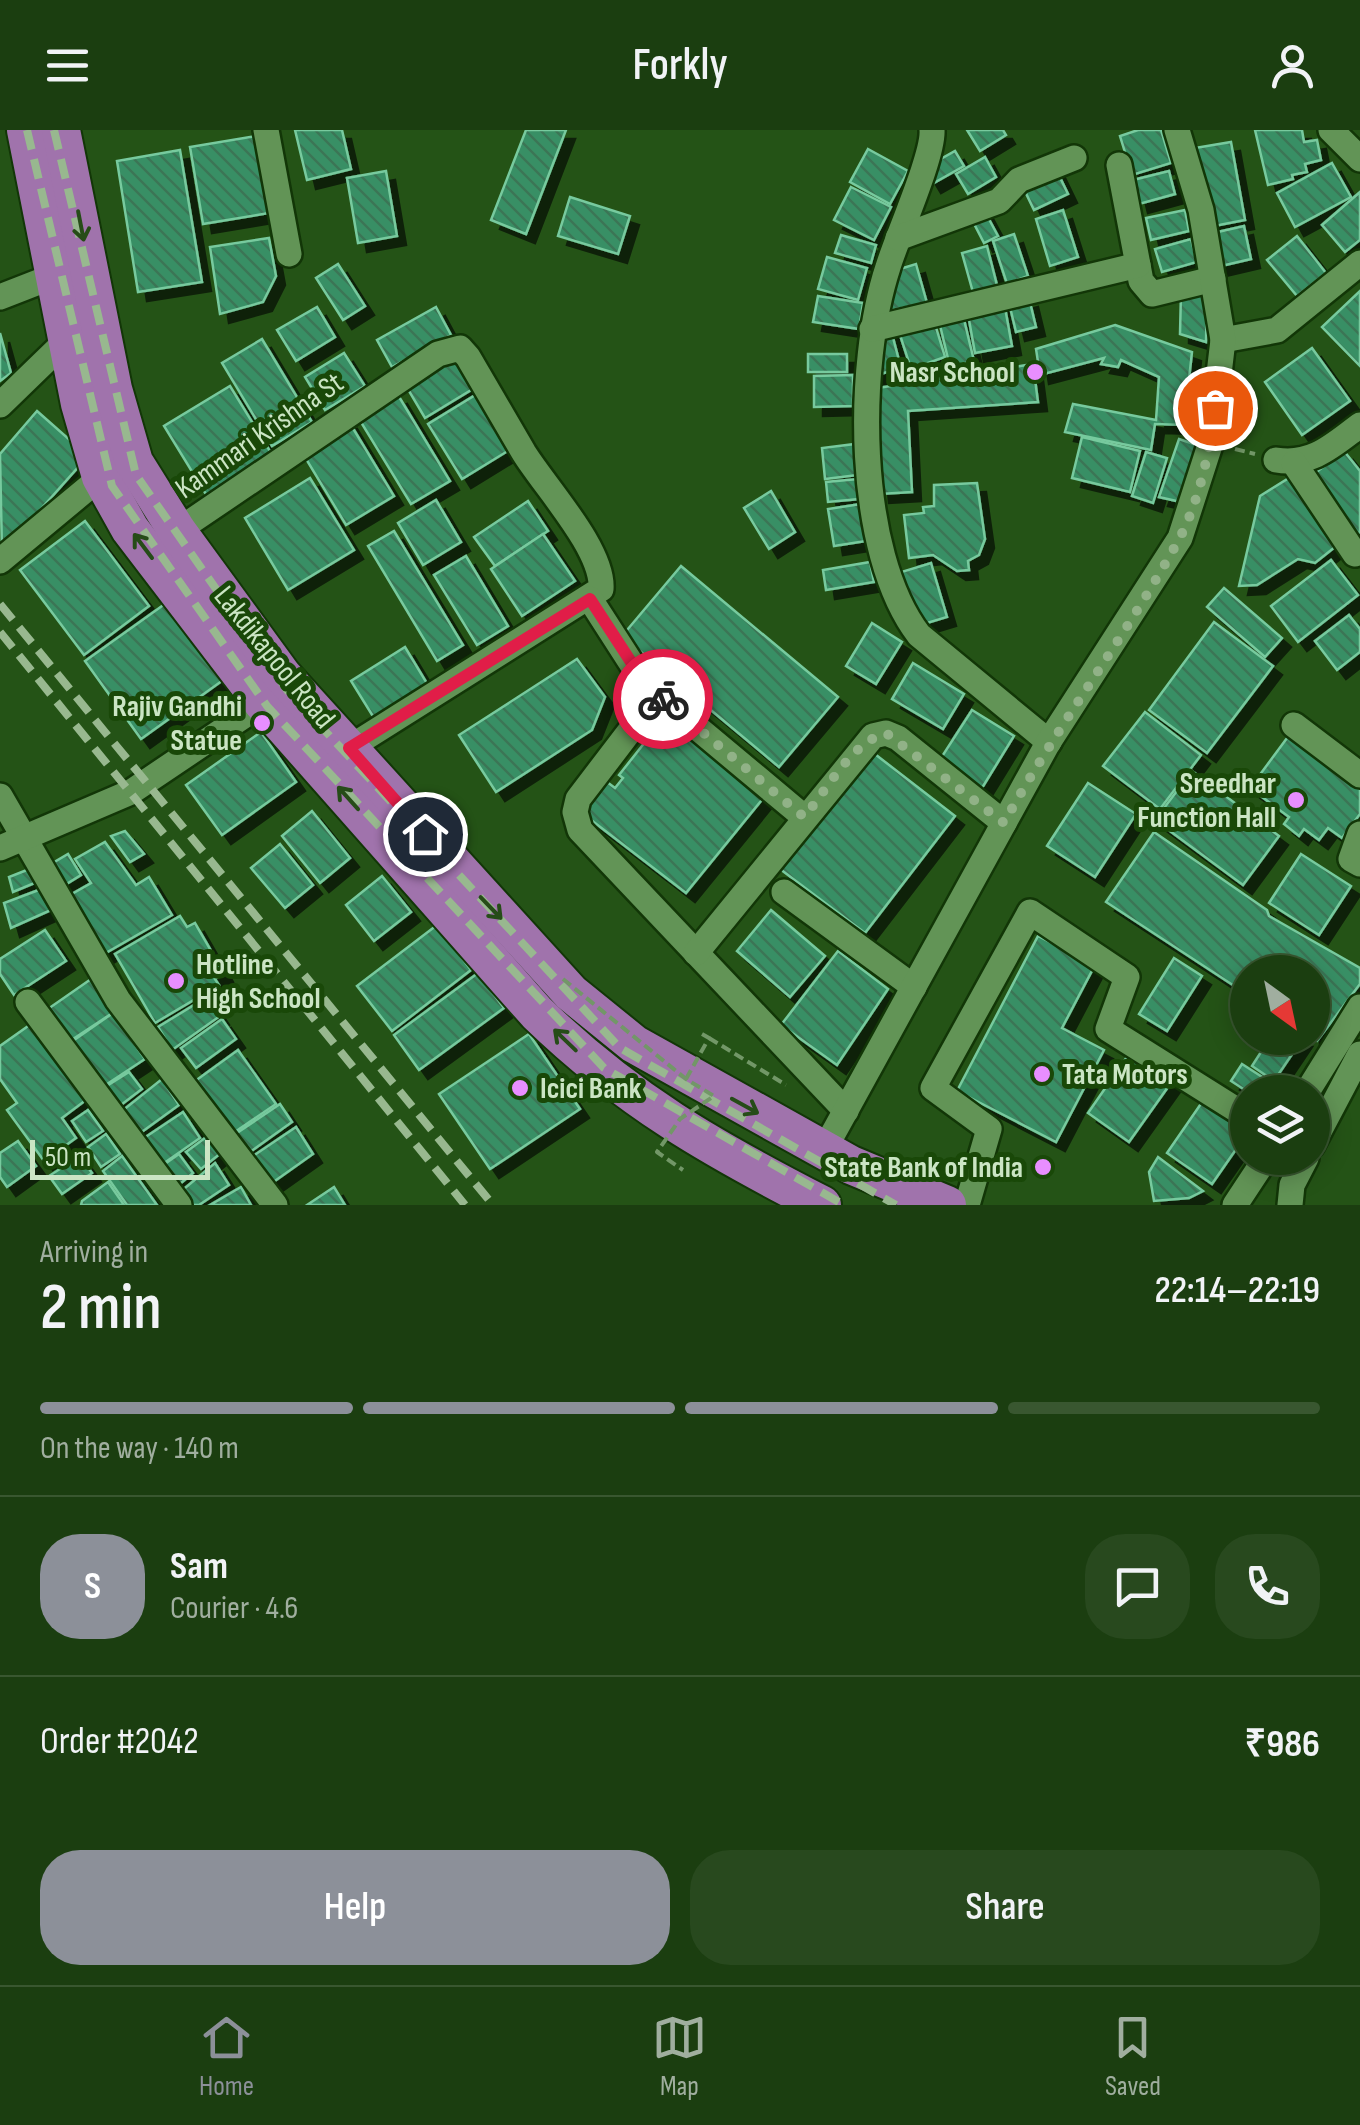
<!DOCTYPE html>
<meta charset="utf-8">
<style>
body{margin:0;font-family:"Sofia Sans Condensed",sans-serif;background:#28491e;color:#f1f3f6;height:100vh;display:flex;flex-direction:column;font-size:38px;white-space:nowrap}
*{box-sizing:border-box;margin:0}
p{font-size:32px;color:#a0ae9f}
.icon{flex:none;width:55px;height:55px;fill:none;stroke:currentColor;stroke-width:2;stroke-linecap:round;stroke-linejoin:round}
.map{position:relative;height:1075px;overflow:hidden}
.drawer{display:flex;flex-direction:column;background:#1b3e10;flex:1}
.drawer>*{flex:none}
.needle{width:65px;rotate:147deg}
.controls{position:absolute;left:1230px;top:825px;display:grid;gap:20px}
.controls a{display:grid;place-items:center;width:100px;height:100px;border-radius:50%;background:#1b3e10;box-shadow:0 5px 25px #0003,0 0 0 2px #395730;font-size:50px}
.scale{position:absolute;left:30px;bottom:25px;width:180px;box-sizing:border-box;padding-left:10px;border:5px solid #cbe5c4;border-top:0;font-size:28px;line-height:35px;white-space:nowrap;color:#cbe5c4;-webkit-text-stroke:8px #194808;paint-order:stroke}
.pin{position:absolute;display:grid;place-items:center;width:85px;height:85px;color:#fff;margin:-42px;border:5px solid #fff;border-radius:50%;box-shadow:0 2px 10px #0007}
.courier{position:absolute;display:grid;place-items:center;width:100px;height:100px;margin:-50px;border:8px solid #e11d48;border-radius:50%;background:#fff;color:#222;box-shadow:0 2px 12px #0007}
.head em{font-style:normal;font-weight:600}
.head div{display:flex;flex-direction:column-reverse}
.head{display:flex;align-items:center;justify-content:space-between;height:170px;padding:0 40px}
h1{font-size:65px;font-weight:600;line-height:75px}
.bar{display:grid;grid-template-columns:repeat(4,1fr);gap:15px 10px;align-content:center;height:120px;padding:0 40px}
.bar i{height:12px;border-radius:8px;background:#395730}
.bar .selected{background:#8c9099}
.bar p{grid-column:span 4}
.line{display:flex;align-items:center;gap:25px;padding:0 40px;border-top:2px solid #395730}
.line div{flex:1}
.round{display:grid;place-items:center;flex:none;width:105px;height:105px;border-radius:40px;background:#28491e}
.cta{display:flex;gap:20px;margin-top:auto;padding:20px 40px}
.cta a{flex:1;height:115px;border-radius:40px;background:#8c9099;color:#fff;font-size:40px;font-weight:600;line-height:115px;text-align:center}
.cta a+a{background:#28491e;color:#f1f3f6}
header{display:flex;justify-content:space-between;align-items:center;height:130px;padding:0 40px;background:#1b3e10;font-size:45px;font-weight:600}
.menu{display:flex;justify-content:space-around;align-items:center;height:140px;border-top:2px solid #395730;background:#1b3e10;font-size:28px;color:#a0ae9f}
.menu a{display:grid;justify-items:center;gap:5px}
.menu .selected{color:#8c9099}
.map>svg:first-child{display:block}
.building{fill:url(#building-back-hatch);stroke:#77ca9e;stroke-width:2.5;filter:url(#shadow)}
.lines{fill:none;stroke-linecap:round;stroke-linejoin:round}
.minor-casing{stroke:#123607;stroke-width:30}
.highway-casing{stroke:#123607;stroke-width:42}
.path{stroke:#729767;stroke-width:4;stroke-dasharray:10 5;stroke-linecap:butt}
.minor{stroke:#629456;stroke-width:25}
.highway{stroke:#a073ac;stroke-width:38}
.rail{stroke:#98b88f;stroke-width:8;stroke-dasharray:20 10;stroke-linecap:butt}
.path-bridge{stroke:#729767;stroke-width:4;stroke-dasharray:10 5;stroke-linecap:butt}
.oneway{stroke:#264c18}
.done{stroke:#91b287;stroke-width:10;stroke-dasharray:0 18}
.route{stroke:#e11d48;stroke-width:12}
.poi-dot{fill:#e88eff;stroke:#194808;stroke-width:4}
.labels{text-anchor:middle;stroke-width:10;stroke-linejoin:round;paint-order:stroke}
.poi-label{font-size:30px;font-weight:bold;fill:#cbe5c4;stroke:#194808;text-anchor:end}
.street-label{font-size:30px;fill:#cbe5c4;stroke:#194808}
</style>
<header><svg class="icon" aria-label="menu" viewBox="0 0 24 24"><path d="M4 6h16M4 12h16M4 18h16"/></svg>Forkly<svg class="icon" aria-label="person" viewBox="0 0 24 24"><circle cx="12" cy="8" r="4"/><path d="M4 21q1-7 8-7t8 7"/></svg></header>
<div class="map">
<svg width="1360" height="1075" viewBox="0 0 1360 1075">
<defs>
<pattern id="building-back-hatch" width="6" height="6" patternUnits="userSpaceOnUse" patternTransform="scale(2.5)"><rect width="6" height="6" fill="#398f65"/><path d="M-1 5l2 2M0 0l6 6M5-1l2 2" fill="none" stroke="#3a7556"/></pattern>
<filter id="shadow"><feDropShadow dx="9" dy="9" stdDeviation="0" flood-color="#0009"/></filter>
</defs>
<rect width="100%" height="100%" fill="#245316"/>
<g class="building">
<polygon points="295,0 342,0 351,39 307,50"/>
<polygon points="526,0 566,0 526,104 491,90"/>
<polygon points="967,0 1003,0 1006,5 980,21"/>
<polygon points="1138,0 1161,0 1171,33 1132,45 1120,6"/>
<polygon points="1255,0 1302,0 1304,12 1317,10 1321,30 1305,34 1307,42 1292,45 1293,49 1268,55"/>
<polygon points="256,6 269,83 203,94 190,17"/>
<polygon points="1231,12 1245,90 1209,97 1195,18"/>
<polygon points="868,19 908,41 890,74 850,52"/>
<polygon points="180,20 202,152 138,162 117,31"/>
<polygon points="955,21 964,36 932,54 923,39"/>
<polygon points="985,27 996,47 968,64 956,44"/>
<polygon points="1332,33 1351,67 1295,97 1277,63"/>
<polygon points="1055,37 1068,64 1034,80 1021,53"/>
<polygon points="386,41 397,106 358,113 347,48"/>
<polygon points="1169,41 1175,64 1139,74 1133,50"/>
<polygon points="851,57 891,77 874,110 834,90"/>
<polygon points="1360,62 1360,110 1345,122 1322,95"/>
<polygon points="570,67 630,86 618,124 558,106"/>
<polygon points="983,78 998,106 984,113 970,86"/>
<polygon points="1063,80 1078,127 1050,136 1036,89"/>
<polygon points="1185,80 1189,101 1151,110 1146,88"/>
<polygon points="1244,96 1251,129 1217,137 1209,104"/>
<polygon points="1014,104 1028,146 1007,154 993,111"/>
<polygon points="841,105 876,115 871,133 835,123"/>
<polygon points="1297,106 1326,143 1297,166 1267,130"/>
<polygon points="269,108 276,146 263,172 220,184 210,117"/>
<polygon points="1191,109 1197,132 1162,142 1155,119"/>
<polygon points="987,116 998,159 974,166 962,123"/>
<polygon points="827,127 867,138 858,170 818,159"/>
<polygon points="338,134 365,176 343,190 316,148"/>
<polygon points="916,134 927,173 887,181 890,142"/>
<polygon points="1360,161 1360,236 1322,197"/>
<polygon points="1181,162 1207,165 1206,212 1180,204"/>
<polygon points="818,166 863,173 859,199 813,192"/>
<polygon points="1029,168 1036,197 1016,202 1009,173"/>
<polygon points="1004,172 1012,216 975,223 967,179"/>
<polygon points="317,177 335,207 296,231 277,200"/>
<polygon points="436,177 451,205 392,237 377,210"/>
<polygon points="962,181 974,231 950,237 938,187"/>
<polygon points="935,194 945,227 911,239 900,205"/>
<polygon points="1115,195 1192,222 1184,295 1155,294 1151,320 1065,302 1073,274 1156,290 1159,247 1121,230 1118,237 1101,234 1104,228 1040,245 1036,219"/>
<polygon points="891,200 901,238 874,246 878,202"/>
<polygon points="0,203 11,243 0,251"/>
<polygon points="262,209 312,292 272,316 222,233"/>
<polygon points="1312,218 1350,271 1302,305 1265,252"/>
<polygon points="344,223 365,256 325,280 305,247"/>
<rect x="808" y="224" width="39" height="18"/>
<polygon points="456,226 476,257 425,288 406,256"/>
<polygon points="1033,234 1038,272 908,281 912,362 880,364 871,259"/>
<polygon points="853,245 853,276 814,277 814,246"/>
<polygon points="230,256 273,326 207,366 164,296"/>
<polygon points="477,264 511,319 462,349 428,294"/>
<polygon points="398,265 450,351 411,374 359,289"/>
<polygon points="37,281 88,326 2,423 0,324"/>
<polygon points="348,290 394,366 346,395 300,319"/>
<polygon points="1082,307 1140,321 1130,362 1072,348"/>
<polygon points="1179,309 1203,317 1185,373 1159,367"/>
<polygon points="855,314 858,345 825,349 822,318"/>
<polygon points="1344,321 1360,341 1360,402 1351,408 1306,350"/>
<polygon points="1146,322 1167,328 1153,373 1132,366"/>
<polygon points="310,348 354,420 288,460 245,388"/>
<polygon points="1289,348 1340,413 1315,433 1298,429 1257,455 1239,456 1260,366"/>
<polygon points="858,349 859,369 828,372 826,352"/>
<polygon points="977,353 985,409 979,425 968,431 969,440 957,441 933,425 909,428 904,385 924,383 923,377 934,376 934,355"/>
<polygon points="771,361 795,402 769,419 744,378"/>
<polygon points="436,370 461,412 423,435 398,393"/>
<polygon points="528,371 548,401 495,436 474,407"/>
<polygon points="861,374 866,411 834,416 828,379"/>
<polygon points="85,391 149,476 84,525 20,440"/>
<polygon points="394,401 463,515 437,531 368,416"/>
<polygon points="543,404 575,451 522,486 491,439"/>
<polygon points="466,426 508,496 477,515 434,445"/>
<polygon points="1331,430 1358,465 1298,512 1271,476"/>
<polygon points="870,432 874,452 826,460 823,440"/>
<polygon points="931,433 947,487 914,497 898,443"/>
<polygon points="681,436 838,567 779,637 622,506"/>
<polygon points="1224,458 1282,508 1265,527 1207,477"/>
<polygon points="169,471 226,548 141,609 85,531"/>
<polygon points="1349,485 1360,499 1360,522 1337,540 1315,511"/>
<polygon points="1214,492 1273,536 1207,623 1149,580"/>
<polygon points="872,493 902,512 876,554 846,536"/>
<polygon points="405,517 428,555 374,588 351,551"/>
<polygon points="577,529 605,567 592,600 496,662 459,605"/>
<polygon points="913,533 964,564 943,599 892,569"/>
<polygon points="972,580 1014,606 982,658 939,631"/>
<polygon points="1145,582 1201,625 1160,679 1103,636"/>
<polygon points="668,583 769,661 686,763 582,683 607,652 615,658 623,648 619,645"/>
<polygon points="261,602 296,652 222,705 186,655"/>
<polygon points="1290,604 1360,655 1360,684 1342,708 1328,698 1319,710 1304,699 1299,706 1284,694 1289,687 1250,658"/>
<polygon points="871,621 955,686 865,803 780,739"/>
<polygon points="1192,641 1279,706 1243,755 1155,690"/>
<polygon points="1088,653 1136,684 1095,747 1047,716"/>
<polygon points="312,681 350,728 320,753 282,706"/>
<polygon points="125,701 144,724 130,732 111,706"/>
<polygon points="1154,702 1267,780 1269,786 1360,838 1360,854 1317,911 1311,908 1312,842 1248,842 1248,865 1106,772"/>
<polygon points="105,712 136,755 149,747 172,785 97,828 63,769 91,753 75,729"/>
<polygon points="280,714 313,755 285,778 251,738"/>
<polygon points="68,724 81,745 60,758 46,737"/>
<polygon points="1301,724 1351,756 1319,805 1269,773"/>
<polygon points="32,738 37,752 13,762 9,747"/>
<polygon points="382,746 411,782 374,811 346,775"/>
<polygon points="44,758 51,780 11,798 4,773"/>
<polygon points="771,780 825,826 790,867 737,821"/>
<polygon points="180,786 187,797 195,793 224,843 215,849 219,855 155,893 115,824"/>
<polygon points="437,795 471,840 392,901 357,856"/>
<polygon points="45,800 66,831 14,865 0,844 0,829"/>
<polygon points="1038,806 1095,835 1062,898 1104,920 1056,1012 957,961"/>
<polygon points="838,821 888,859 837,935 781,895"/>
<polygon points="1174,828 1202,846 1167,901 1139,884"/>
<polygon points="478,843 504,878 419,940 394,905"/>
<polygon points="94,847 117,880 67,913 45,881"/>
<polygon points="207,867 220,886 172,920 158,897"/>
<polygon points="113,883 145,929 98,960 67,915"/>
<polygon points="222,889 236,909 196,938 181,918"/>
<polygon points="31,894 86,970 62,988 76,1008 44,1031 7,980 17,973 0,949 0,916"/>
<polygon points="529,904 580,979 490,1039 439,964"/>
<polygon points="1270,908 1303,908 1274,951 1252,936"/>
<polygon points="238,920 276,974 229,1006 191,954"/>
<polygon points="1131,921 1173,950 1129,1012 1088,983"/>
<polygon points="1242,934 1281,959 1279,962 1248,962 1231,951"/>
<polygon points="129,942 142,959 117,978 102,959"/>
<polygon points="162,949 179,975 139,1004 122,981"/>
<polygon points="1207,965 1248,992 1248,1002 1212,1054 1167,1023"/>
<polygon points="280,974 292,992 250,1022 234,1005"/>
<polygon points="88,980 103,1001 86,1012 72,991"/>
<polygon points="183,982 200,1008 157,1038 138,1012"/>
<polygon points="296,997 313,1024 272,1053 253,1026"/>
<polygon points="106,1004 120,1024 101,1037 88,1017"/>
<polygon points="209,1005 221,1023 201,1039 186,1022"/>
<polygon points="18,1011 36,1036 7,1057 0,1047 0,1023"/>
<polygon points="179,1024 193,1043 174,1059 159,1038"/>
<polygon points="80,1026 92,1043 62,1064 49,1046"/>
<polygon points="122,1026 157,1075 127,1075 103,1041"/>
<polygon points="1158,1027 1203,1061 1189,1068 1154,1071 1149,1042"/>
<polygon points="215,1033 229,1055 199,1075 188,1075 179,1063"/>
<polygon points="108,1052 124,1075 81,1075 82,1071"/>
<polygon points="241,1057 251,1075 210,1075"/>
<polygon points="334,1057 345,1075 307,1075"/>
</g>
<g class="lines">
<defs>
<g id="minor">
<polyline points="266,0 289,124"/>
<path d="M932,0C934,25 897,107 888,137C856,234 855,422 919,505L1049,612"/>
<polyline points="1331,0 1360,29"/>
<polyline points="898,108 999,71 1019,50 1074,28"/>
<polyline points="1138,135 1141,151 1152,164 1213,149"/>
<polyline points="0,167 54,146"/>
<polyline points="872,199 1138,135 1119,35"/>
<polyline points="1223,210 1277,200 1360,133"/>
<polyline points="0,275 68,209"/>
<path d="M1276,330C1312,336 1333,315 1360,295"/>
<polyline points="1294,333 1355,424"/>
<path d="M177,401L438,224L460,218L468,227C487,259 505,291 524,323C545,357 604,420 601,459L349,618"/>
<polyline points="0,431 101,347"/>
<polyline points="590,469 644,553 649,576 578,669 575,682 580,700 846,981"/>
<polyline points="646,555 804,687"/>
<polyline points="1294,595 1360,645"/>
<polyline points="0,666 118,870 275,1075"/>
<polyline points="1360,704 1351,729 1360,734"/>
<polyline points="0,718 131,662 263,573"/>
<polyline points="784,762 914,857"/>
<polyline points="696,823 873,606 886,603 898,608 1004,693"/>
<polyline points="28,872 179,1075"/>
<polyline points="1307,962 1360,877"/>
<polyline points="1312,1015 1360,924"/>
<polyline points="824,1020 1048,613 1180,408 1211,312 1223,210 1201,80 1177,0"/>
<polyline points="967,1075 989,999 933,958 1030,782 1127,847 1108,899 1248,987"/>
<polyline points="1235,1075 1266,1028"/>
<polyline points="1290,1075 1292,1055 1306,1028"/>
</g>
<g id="highway">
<path d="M26,0L80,274L101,347L130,399L263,573L537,883C628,971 711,1018 822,1075"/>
<polyline points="61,0 113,259 134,332 177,401 282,545 571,863 634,914 851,1035 947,1075"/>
</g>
</defs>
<use href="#minor" class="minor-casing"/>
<use href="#highway" class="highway-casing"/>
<g class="path">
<polyline points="1235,319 1255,324"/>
<polyline points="709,908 786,955"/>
</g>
<use href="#minor" class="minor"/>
<use href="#highway" class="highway"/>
<g class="rail">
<polyline points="27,0 112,356 267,576 604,938 844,1075"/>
<polyline points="54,0 136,345 287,560 620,918 896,1075"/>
<polyline points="0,474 493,1075"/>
<polyline points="0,502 465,1075"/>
</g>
<g class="path-bridge">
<polyline points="563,849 686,949 714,966 680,989 657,1022 683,1040"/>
<polyline points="686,949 709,908 700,903"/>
</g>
</g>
<defs><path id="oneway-shaft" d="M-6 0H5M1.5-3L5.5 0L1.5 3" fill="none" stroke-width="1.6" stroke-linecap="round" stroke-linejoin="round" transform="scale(2.5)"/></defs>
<g class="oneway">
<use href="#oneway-shaft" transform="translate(81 96) rotate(79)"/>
<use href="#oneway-shaft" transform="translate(143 416) rotate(-127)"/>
<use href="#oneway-shaft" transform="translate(348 668) rotate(-132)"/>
<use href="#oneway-shaft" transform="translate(491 778) rotate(46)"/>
<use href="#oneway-shaft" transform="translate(565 910) rotate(-136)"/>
<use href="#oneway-shaft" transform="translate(745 976) rotate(29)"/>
</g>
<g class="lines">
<path class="done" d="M663,569L804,687C826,661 852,612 886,603L1004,693C1057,596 1125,508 1178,411C1199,373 1210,320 1215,278"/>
<polyline class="route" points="425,704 349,618 590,469 646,555 663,569"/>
</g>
<g class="poi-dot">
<circle cx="1035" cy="242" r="10"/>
<circle cx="262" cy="593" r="10"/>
<circle cx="1296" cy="670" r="10"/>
<circle cx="176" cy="851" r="10"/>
<circle cx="1042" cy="944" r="10"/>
<circle cx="520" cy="958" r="10"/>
<circle cx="1043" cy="1037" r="10"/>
</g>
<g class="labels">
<g class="poi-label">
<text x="1015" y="252">Nasr School</text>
<text x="242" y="586">Rajiv Gandhi<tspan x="242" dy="34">Statue</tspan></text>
<text x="1276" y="663">Sreedhar<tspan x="1276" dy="34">Function Hall</tspan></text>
<text x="196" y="844" text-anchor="start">Hotline<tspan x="196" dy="34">High School</tspan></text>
<text x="1062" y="954" text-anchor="start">Tata Motors</text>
<text x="540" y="968" text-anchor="start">Icici Bank</text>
<text x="1023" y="1047">State Bank of India</text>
</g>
<g class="street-label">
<text transform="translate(259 305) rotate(-35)" y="10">Kammari Krishna St</text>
<text transform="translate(275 527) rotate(51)" y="10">Lakdikapool Road</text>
</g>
</g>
</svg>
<div class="controls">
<a><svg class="needle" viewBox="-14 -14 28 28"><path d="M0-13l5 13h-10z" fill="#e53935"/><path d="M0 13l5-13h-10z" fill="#a0ae9f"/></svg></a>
<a><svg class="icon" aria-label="layers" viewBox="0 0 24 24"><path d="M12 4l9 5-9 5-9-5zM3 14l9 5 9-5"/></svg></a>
</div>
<div class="scale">50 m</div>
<div class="pin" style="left:1215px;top:278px;background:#ea580c"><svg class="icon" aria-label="bag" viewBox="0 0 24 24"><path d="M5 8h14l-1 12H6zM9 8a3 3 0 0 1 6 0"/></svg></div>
<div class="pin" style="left:425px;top:704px;background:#1f2937"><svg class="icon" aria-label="home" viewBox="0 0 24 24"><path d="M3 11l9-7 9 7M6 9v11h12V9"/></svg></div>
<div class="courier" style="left:663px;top:569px"><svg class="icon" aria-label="bike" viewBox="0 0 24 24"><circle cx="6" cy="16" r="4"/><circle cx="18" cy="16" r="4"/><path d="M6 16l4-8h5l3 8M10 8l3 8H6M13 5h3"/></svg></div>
</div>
<section class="drawer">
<div class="head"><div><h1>2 min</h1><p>Arriving in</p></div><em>22:14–22:19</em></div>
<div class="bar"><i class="selected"></i><i class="selected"></i><i class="selected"></i><i></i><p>On the way · 140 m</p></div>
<div class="line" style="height:180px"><b class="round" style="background:#8c9099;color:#fff">S</b><div><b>Sam</b><p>Courier · 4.6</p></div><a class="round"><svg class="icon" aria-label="chat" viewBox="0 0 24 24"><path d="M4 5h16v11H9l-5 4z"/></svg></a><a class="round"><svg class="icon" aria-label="phone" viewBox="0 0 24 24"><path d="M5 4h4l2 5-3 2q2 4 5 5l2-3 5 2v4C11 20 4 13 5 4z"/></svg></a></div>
<div class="line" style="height:130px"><div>Order #2042</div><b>₹986</b></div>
<div class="cta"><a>Help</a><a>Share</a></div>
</section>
<nav class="menu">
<a class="selected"><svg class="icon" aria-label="home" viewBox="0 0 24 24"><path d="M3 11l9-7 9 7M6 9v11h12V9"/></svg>Home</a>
<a><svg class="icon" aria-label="map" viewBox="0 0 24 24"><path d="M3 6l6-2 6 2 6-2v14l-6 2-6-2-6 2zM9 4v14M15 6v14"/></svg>Map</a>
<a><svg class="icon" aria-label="saved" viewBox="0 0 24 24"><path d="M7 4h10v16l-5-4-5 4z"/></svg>Saved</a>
</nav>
